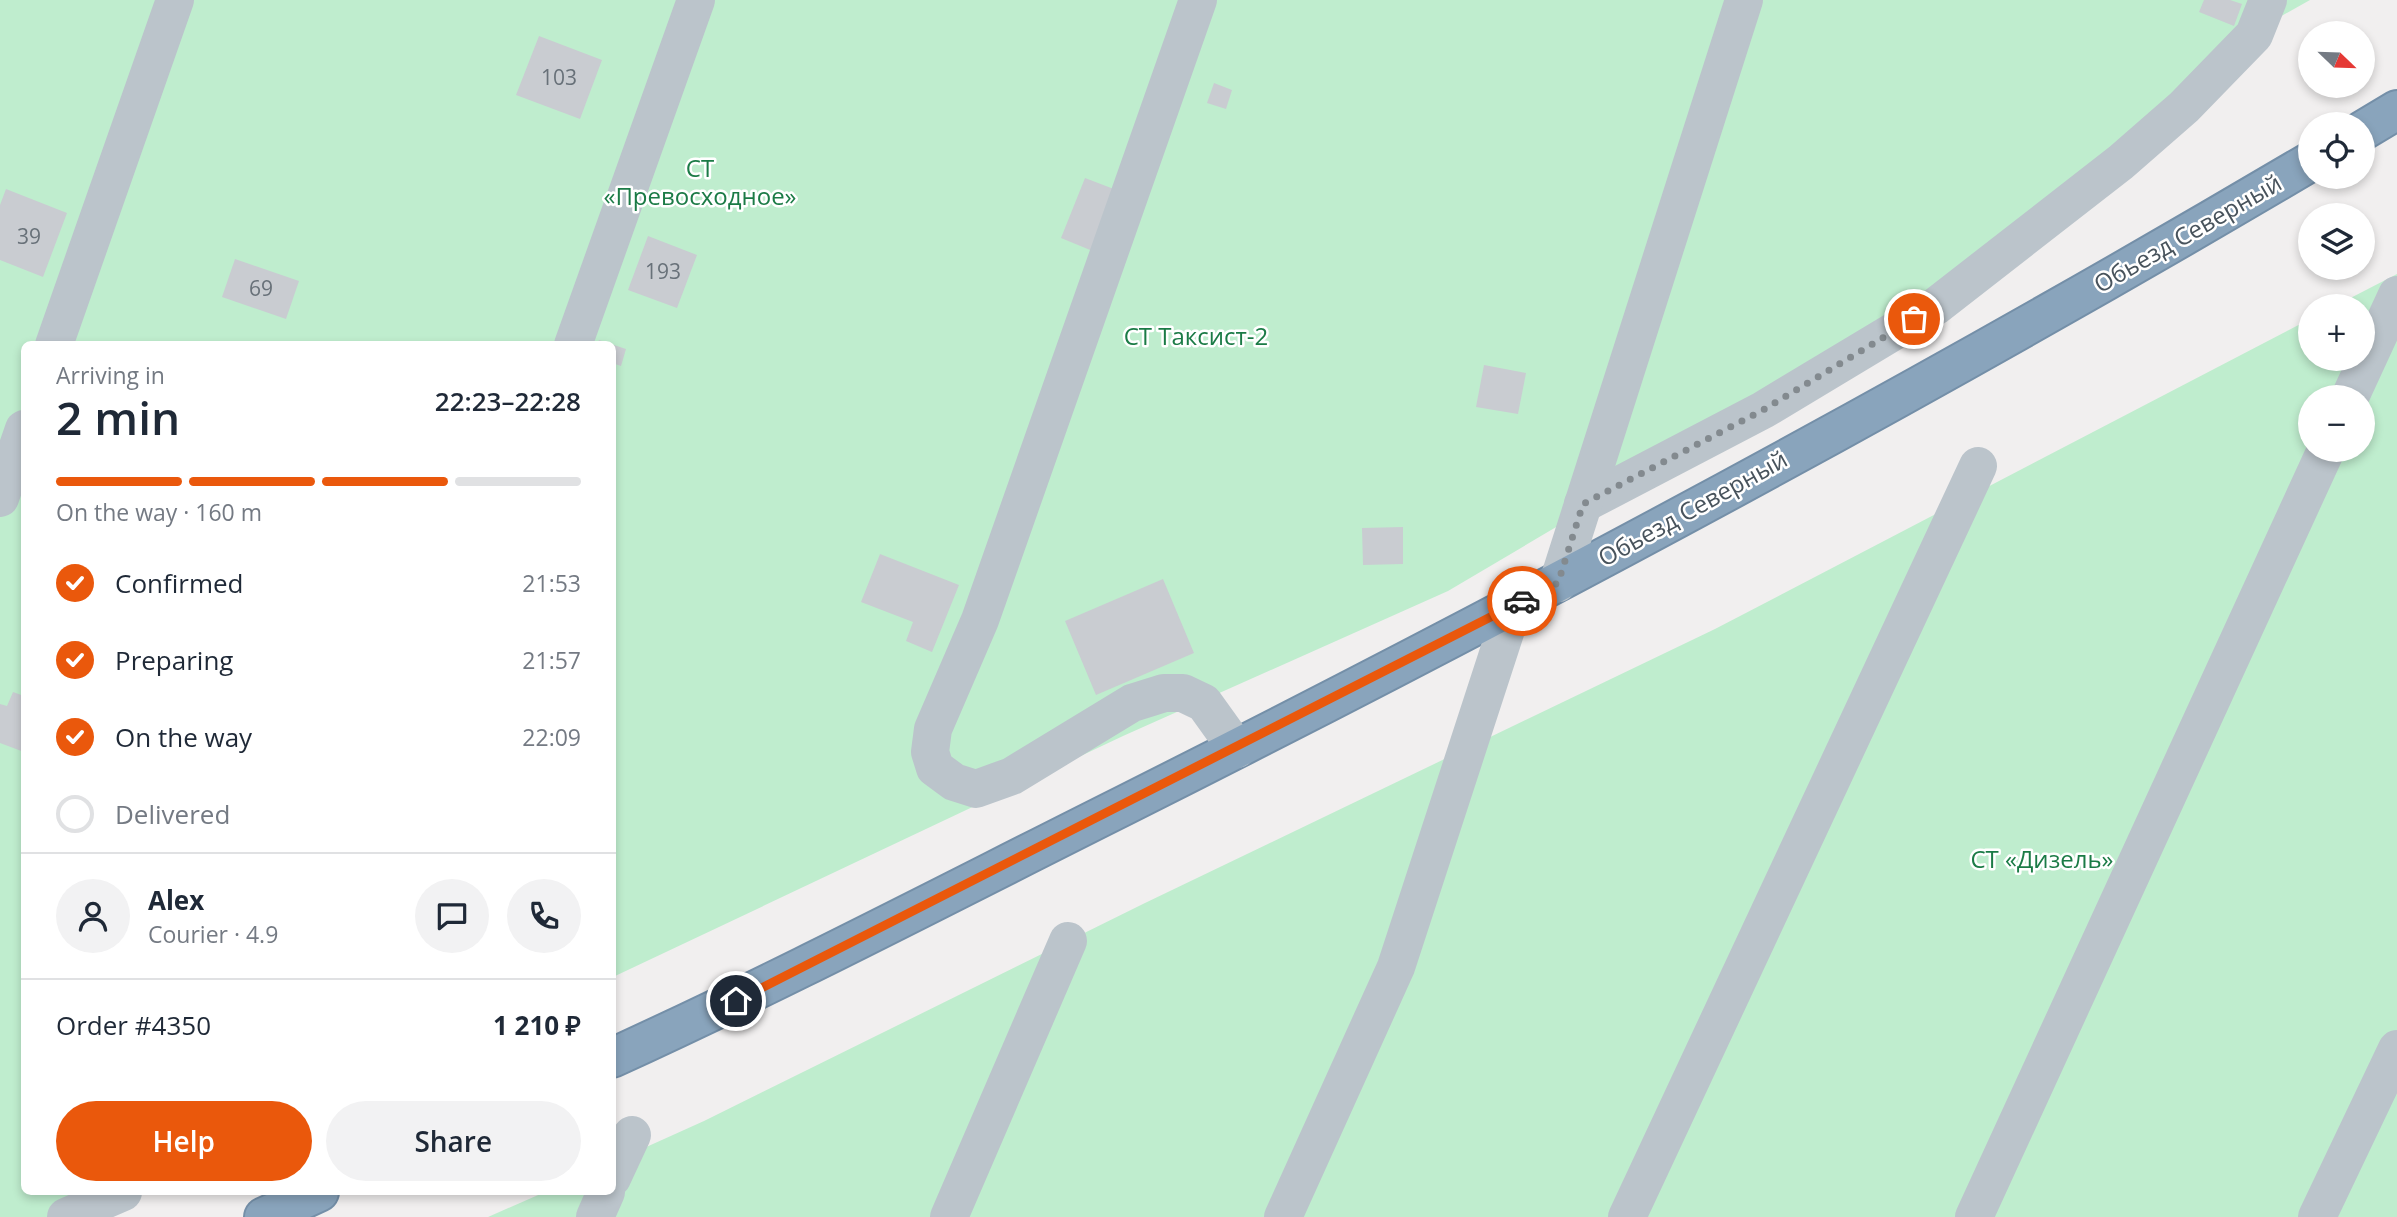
<!DOCTYPE html>
<meta charset="utf-8">
<style>
body{margin:0;font-family:"Open Sans",sans-serif;background:#f2f2f3;color:#1f2937;height:100vh;display:flex;flex-direction:column;font-size:26px;white-space:nowrap}
*{box-sizing:border-box;margin:0}
p{font-size:23px;color:#747a83}
.icon{flex:none;width:38px;height:38px;fill:none;stroke:currentColor;stroke-width:2;stroke-linecap:round;stroke-linejoin:round}
.map{position:relative;flex:1;overflow:hidden}
.details{position:absolute;left:21px;top:341px;width:595px;height:854px;display:flex;flex-direction:column;background:#fff;border-radius:10px;box-shadow:0 4px 10px #0003}
.details>*{flex:none}
.needle{width:46px;rotate:113deg}
.controls{position:absolute;left:2298px;top:21px;display:grid;gap:14px}
.controls a{display:grid;place-items:center;width:77px;height:77px;border-radius:50%;background:#fff;box-shadow:0 4px 10px #0003;font-size:35px}
.pin{position:absolute;display:grid;place-items:center;width:60px;height:60px;color:#fff;margin:-30px;border:4px solid #fff;border-radius:50%;box-shadow:0 2px 7px #0007}
.courier{position:absolute;display:grid;place-items:center;width:70px;height:70px;margin:-35px;border:5px solid #ea580c;border-radius:50%;background:#fff;color:#222;box-shadow:0 2px 9px #0007}
.overview em{font-style:normal;font-weight:600}
.overview div{display:flex;flex-direction:column-reverse}
.overview{display:flex;align-items:center;justify-content:space-between;height:119px;padding:0 35px}
h1{font-size:46px;font-weight:600;line-height:52px}
.bar{display:grid;grid-template-columns:repeat(4,1fr);gap:10px 7px;align-content:center;height:84px;padding:0 35px}
.bar i{height:9px;border-radius:5px;background:#e0e1e3}
.bar .current{background:#ea580c}
.bar p{grid-column:span 4}
.line{display:flex;align-items:center;gap:18px;padding:0 35px;border-top:2px solid #e0e1e3}
.line div{flex:1}
.round{display:grid;place-items:center;flex:none;width:74px;height:74px;border-radius:37px;background:#f2f2f3}
ol{padding:0 35px;list-style:none}
li{display:flex;align-items:center;gap:21px;height:77px}
li p{margin-inline-start:auto}
li .icon{padding:7px;border-radius:50%;background:#ea580c;color:#fff;stroke-width:4}
li:last-child{color:#747a83}
li i{width:38px;height:38px;border:4px solid #e0e1e3;border-radius:50%}
.primary-button{display:flex;gap:14px;margin-top:auto;padding:14px 35px}
.primary-button a{flex:1;height:80px;border-radius:42px;background:#ea580c;color:#fff;font-size:28px;font-weight:600;line-height:80px;text-align:center}
.primary-button a+a{background:#f2f2f3;color:#1f2937}
.map>svg:first-child{display:block}
.green{fill:#bfedce;fill-rule:evenodd}
.building{fill:#c9ccd1}
.lines{fill:none;stroke-linecap:round;stroke-linejoin:round}
.highway-casing{stroke:#748fa8;stroke-width:42}
.minor{stroke:#bbc4cb;stroke-width:38}
.highway{stroke:#89a4bc;stroke-width:38}
.done{stroke:#838a8f;stroke-width:7;stroke-dasharray:0 12.6}
.route{stroke:#ea580c;stroke-width:9}
.labels{text-anchor:middle;stroke-width:5;stroke-linejoin:round;paint-order:stroke}
.number-label{font-size:21px;fill:#687179}
.park-label{font-size:24px;fill:#1b7b46;stroke:#fff}
.street-label{font-size:24px;fill:#48535c;stroke:#fff}
</style>
<div class="map">
<svg width="2397" height="1217" viewBox="0 0 2397 1217">
<rect width="100%" height="100%" fill="#f1efef"/>
<g class="green">
<polygon points="0,0 2310,0 2253,32 2063,208 1837,361 1448,591 1123,736 613,977 612,345 24,345 24,1192 112,1192 49,1217 0,1217"/>
<path d="M2397,274V1217H488L545,1192H612L613,1162L704,1121L1145,903L1715,629L2310,319V359H2362V306H2335ZM2310,397H2362V450H2310Z"/>
</g>
<g class="building">
<polygon points="2204,0 2230,0 2242,4 2234,26 2199,12"/>
<polygon points="539,36 602,60 580,119 516,95"/>
<polygon points="1214,83 1232,90 1226,109 1207,103"/>
<polygon points="1085,178 1119,191 1095,252 1061,238"/>
<polygon points="6,189 67,213 43,277 0,260 0,205"/>
<polygon points="648,236 697,255 677,308 628,290"/>
<polygon points="235,259 299,281 286,319 222,297"/>
<polygon points="599,340 626,349 621,366 612,363 612,344 597,345"/>
<polygon points="1484,365 1526,373 1518,414 1476,407"/>
<polygon points="1403,527 1403,564 1363,565 1362,528"/>
<polygon points="880,554 959,585 932,652 906,641 913,622 861,602"/>
<polygon points="1163,579 1194,653 1096,695 1065,621"/>
<polygon points="13,692 24,696 24,752 0,743 0,704 7,706"/>
</g>
<g class="lines">
<defs>
<g id="highway">
<polyline points="2362,131 2397,110"/>
<path d="M612,1058C785,979 953,891 1123,806C1525,604 1923,391 2310,162"/>
<polyline points="264,1217 319,1192"/>
</g>
</defs>
<use href="#highway" class="highway-casing"/>
<g class="minor">
<polyline points="1198,0 980,620 933,729 930,752 935,768 954,782 976,789 1012,776 1132,703 1164,693 1183,693 1204,703 1237,749"/>
<polyline points="54,345 175,0"/>
<polyline points="573,345 696,0"/>
<polyline points="2350,397 2397,295"/>
<polyline points="0,498 24,429"/>
<polyline points="1583,504 1763,410 1936,306 2121,162 2184,107 2254,35 2268,0"/>
<polyline points="1558,583 1744,0"/>
<polyline points="612,1178 632,1135"/>
<polyline points="66,1217 123,1192"/>
<polyline points="595,1217 606,1192"/>
<polyline points="949,1217 1068,941"/>
<polyline points="1283,1217 1396,967 1514,605"/>
<polyline points="1627,1217 1978,466"/>
<polyline points="1974,1217 2326,450"/>
<polyline points="2317,1217 2397,1049"/>
</g>
<use href="#highway" class="highway"/>
</g>
<g class="lines">
<polyline class="done" points="1522,601 1558,583 1583,504 1763,410 1914,319"/>
<polyline class="route" points="736,1001 1522,601"/>
</g>
<g class="labels">
<g class="number-label">
<text x="559" y="85">103</text>
<text x="29" y="244">39</text>
<text x="663" y="279">193</text>
<text x="261" y="296">69</text>
</g>
<g class="park-label">
<text x="700" y="177">СТ<tspan x="700" dy="28">«Превосходное»</tspan></text>
<text x="1196" y="345">СТ Таксист-2</text>
<text x="2042" y="868">СТ «Дизель»</text>
</g>
<g class="street-label">
<text transform="translate(2188 234) rotate(-30)" y="8">Обьезд Северный</text>
<text transform="translate(1693 509) rotate(-29)" y="8">Обьезд Северный</text>
</g>
</g>
</svg>
<div class="controls">
<a><svg class="needle" viewBox="-14 -14 28 28"><path d="M0-13l5 13h-10z" fill="#e53935"/><path d="M0 13l5-13h-10z" fill="#747a83"/></svg></a>
<a><svg class="icon" aria-label="locate" viewBox="0 0 24 24"><circle cx="12" cy="12" r="6"/><path d="M12 2v4M12 18v4M2 12h4M18 12h4"/></svg></a>
<a><svg class="icon" aria-label="layers" viewBox="0 0 24 24"><path d="M12 4l9 5-9 5-9-5zM3 14l9 5 9-5"/></svg></a>
<a>+</a>
<a>−</a>
</div>
<div class="pin" style="left:1914px;top:319px;background:#ea580c"><svg class="icon" aria-label="bag" viewBox="0 0 24 24"><path d="M5 8h14l-1 12H6zM9 8a3 3 0 0 1 6 0"/></svg></div>
<div class="pin" style="left:736px;top:1001px;background:#1f2937"><svg class="icon" aria-label="home" viewBox="0 0 24 24"><path d="M3 11l9-7 9 7M6 9v11h12V9"/></svg></div>
<div class="courier" style="left:1522px;top:601px"><svg class="icon" aria-label="car" viewBox="0 0 24 24"><path d="M5 17H2v-5l4-1 3-4h7l3 4 3 1v5h-3M9 17h6M6 11h13"/><circle cx="7" cy="17" r="2"/><circle cx="17" cy="17" r="2"/></svg></div>
<section class="details">
<div class="overview"><div><h1>2 min</h1><p>Arriving in</p></div><em>22:23–22:28</em></div>
<div class="bar"><i class="current"></i><i class="current"></i><i class="current"></i><i></i><p>On the way · 160 m</p></div>
<ol>
<li><svg class="icon" aria-label="check" viewBox="0 0 24 24"><path d="M5 12l5 5 9-10"/></svg>Confirmed<p>21:53</p></li>
<li><svg class="icon" aria-label="check" viewBox="0 0 24 24"><path d="M5 12l5 5 9-10"/></svg>Preparing<p>21:57</p></li>
<li><svg class="icon" aria-label="check" viewBox="0 0 24 24"><path d="M5 12l5 5 9-10"/></svg>On the way<p>22:09</p></li>
<li><i></i>Delivered</li>
</ol>
<div class="line" style="height:126px"><a class="round"><svg class="icon" aria-label="person" viewBox="0 0 24 24"><circle cx="12" cy="8" r="4"/><path d="M4 21q1-7 8-7t8 7"/></svg></a><div><b>Alex</b><p>Courier · 4.9</p></div><a class="round"><svg class="icon" aria-label="chat" viewBox="0 0 24 24"><path d="M4 5h16v11H9l-5 4z"/></svg></a><a class="round"><svg class="icon" aria-label="phone" viewBox="0 0 24 24"><path d="M5 4h4l2 5-3 2q2 4 5 5l2-3 5 2v4C11 20 4 13 5 4z"/></svg></a></div>
<div class="line" style="height:91px"><div>Order #4350</div><b>1 210 ₽</b></div>
<div class="primary-button"><a>Help</a><a>Share</a></div>
</section>
</div>
